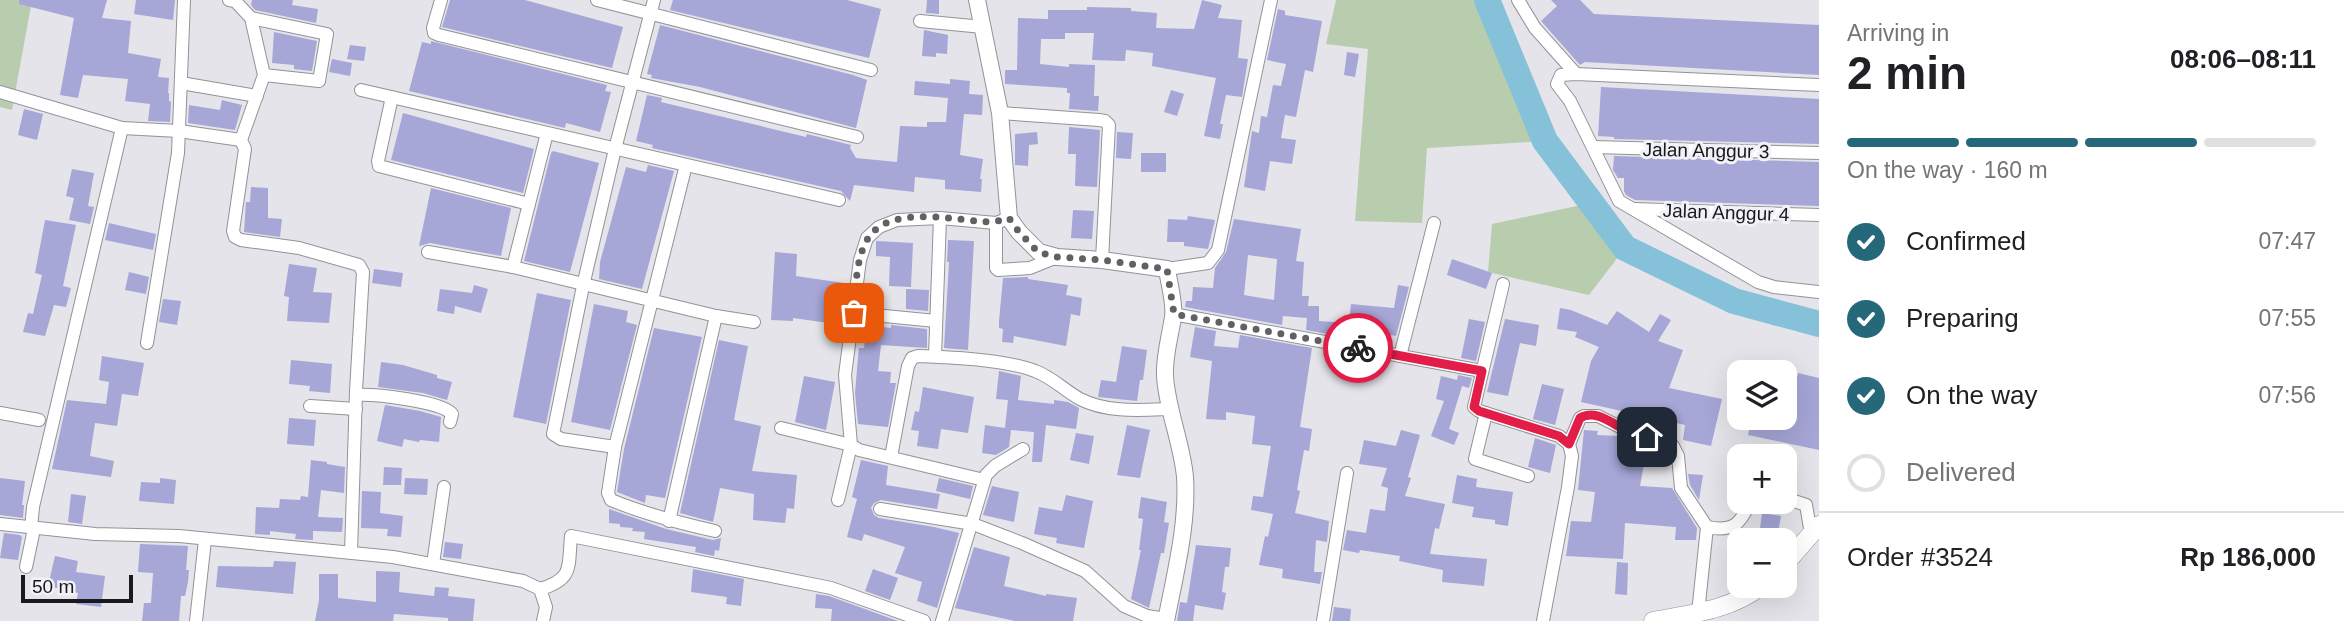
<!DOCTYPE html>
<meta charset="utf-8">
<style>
body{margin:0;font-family:Arial,sans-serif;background:#f2f2f2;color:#202124;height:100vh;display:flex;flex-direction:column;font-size:26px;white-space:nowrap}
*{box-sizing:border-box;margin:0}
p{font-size:23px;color:#757577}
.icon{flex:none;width:38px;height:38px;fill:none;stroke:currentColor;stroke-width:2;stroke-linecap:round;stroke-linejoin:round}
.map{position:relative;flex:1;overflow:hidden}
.panel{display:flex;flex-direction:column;background:#fff;width:525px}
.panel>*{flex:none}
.controls{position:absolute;left:1727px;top:360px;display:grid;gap:14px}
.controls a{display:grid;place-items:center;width:70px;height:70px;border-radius:14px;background:#fff;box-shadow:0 7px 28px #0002;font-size:35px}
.scale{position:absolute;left:21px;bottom:18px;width:112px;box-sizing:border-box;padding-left:7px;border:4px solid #1a1a1c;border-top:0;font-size:19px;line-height:24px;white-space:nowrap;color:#1a1a1c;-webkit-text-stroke:5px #f1f1f8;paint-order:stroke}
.pin{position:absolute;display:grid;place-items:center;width:60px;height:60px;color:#fff;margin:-30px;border-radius:14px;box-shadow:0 4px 10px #0006}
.courier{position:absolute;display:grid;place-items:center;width:70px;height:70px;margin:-35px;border:5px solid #e11d48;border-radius:50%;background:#fff;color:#222;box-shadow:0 2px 9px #0007}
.headline em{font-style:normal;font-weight:700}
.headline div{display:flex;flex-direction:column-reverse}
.headline{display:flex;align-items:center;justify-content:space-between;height:119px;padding:0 28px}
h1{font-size:46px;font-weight:700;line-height:52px}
.bar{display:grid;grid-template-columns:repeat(4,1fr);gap:10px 7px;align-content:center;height:84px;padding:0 28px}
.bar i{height:9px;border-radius:5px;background:#e0e0e0}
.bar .on{background:#24687a}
.bar p{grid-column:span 4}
.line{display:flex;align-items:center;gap:18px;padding:0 28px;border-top:2px solid #e0e0e0}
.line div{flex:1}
ol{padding:0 28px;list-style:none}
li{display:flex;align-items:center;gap:21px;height:77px}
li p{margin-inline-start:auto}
li .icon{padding:7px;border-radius:50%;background:#24687a;color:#fff;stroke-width:4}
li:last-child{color:#757577}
li i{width:38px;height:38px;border:4px solid #e0e0e0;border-radius:50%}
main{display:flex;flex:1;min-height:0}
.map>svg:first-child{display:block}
.green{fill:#b8cdad}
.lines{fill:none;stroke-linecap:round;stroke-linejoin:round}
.river{stroke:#85c2d9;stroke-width:26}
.building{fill:#a6a6d7;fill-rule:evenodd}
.minor-casing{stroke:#929298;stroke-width:14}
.tertiary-casing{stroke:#929298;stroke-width:18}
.secondary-casing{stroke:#929298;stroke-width:19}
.minor{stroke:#fff;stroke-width:12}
.tertiary{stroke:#fff;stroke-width:16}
.secondary{stroke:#fff;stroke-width:18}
.done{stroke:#616164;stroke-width:7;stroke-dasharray:0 12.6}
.route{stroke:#e11d48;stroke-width:9}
.labels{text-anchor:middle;stroke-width:6;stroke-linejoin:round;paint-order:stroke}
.street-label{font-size:19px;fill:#1a1a1c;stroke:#f1f1f8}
</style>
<main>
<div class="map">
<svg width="1819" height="621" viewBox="0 0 1819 621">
<rect width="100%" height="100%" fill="#e4e4ea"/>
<g class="green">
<polygon points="0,0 32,0 12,110 0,107"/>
<polygon points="1336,0 1487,0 1545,141 1427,148 1422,223 1355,221 1368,49 1326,44"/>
<polygon points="1591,203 1625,248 1589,295 1488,272 1492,224"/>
</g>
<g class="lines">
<polyline class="river" points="1487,0 1545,141 1625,248 1734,301 1819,324"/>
</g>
<g class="building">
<polygon points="19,0 107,0 102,18 131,21 128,53 161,59 158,77 169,78 168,93 169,93 169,101 171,102 170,122 148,121 150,104 125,101 128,79 83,75 78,98 60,95 74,18 19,4"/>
<polygon points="136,0 175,0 173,20 134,14"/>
<polygon points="252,0 293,0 292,5 318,9 316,23 255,10 251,5"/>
<polygon points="450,0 525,0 623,27 612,68 442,27"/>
<polygon points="673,0 847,0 881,9 869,58 670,10"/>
<polygon points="927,0 939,0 939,14 926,13"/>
<polygon points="1202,0 1222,5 1218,18 1242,20 1238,58 1248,59 1242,97 1226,95 1220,124 1223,124 1220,139 1204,136 1216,78 1152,66 1153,53 1126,50 1125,61 1092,60 1094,33 1065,33 1065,39 1041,39 1040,64 1069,67 1069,64 1095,65 1094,96 1099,96 1098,111 1069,109 1070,93 1067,93 1067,88 1005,84 1005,70 1017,70 1018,18 1048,19 1048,10 1087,10 1087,7 1131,8 1131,11 1157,13 1156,28 1194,29"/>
<polygon points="1551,0 1580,0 1594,14 1819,25 1819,75 1585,62 1580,65 1541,21 1557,6"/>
<polygon points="1278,9 1285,11 1285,15 1322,21 1313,72 1305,70 1296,117 1285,115 1281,138 1296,140 1292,164 1270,161 1265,191 1244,187 1252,131 1259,133 1261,116 1267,117 1273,85 1281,86 1286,64 1267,60"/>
<polygon points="660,25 853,75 867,80 856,128 700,87 651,78 652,75 647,74"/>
<polygon points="924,30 948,35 947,54 936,53 936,57 922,56"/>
<polygon points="274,32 317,41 312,71 294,69 294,65 272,63"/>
<polygon points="431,41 607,85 605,91 611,92 600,132 566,123 565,128 409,91 422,42 431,44"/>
<polygon points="350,45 366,47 364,61 347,59"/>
<polygon points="1347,52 1359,54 1355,77 1344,75"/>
<polygon points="332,59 352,63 350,76 329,72"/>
<polygon points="950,79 970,81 969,94 983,95 982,115 964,114 960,155 983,159 980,179 982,179 981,192 945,189 945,180 915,177 914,192 854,185 850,201 841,191 652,148 653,145 636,141 647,95 662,98 661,102 806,137 807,134 851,145 850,148 856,158 897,162 900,126 927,127 927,122 946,122 948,98 914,95 915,81 950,84"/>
<polygon points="1601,87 1819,99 1819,144 1614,139 1614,137 1598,136"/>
<polygon points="1171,90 1184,94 1177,116 1164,112"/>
<polygon points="222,100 242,105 235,130 188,123 189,105 220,110"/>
<polygon points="24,109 43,114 37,140 18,135"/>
<polygon points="403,113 534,149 523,193 391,160"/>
<polygon points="1069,127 1100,130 1097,187 1075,186 1076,154 1068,154"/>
<polygon points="1037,132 1038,144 1029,145 1028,166 1015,165 1015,134"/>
<polygon points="1117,132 1133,133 1131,159 1116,158"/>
<polygon points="553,151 599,163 570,272 524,261 551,153"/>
<rect x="1141" y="153" width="25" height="19"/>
<polygon points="1614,156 1819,162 1819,206 1635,200 1626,195 1624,191 1624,178 1618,178 1613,170"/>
<polygon points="648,165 674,171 642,289 599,279 600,262 626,167 646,172"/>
<polygon points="72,169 94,173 88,206 94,207 90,224 69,220 74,198 66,196"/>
<polygon points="251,187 268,188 268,218 282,219 280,237 244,232 246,202 250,202"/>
<polygon points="431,188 511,208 501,256 430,243 419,246"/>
<polygon points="1073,210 1094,211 1092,239 1071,238"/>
<polygon points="1188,216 1215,220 1208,249 1184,246 1184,242 1167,242 1168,219 1187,220"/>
<path d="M1234,219L1301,229L1296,261L1304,262L1302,296H1309L1308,306H1319V321L1349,323L1351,304L1394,308L1398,285L1409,287L1396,336L1387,334L1388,332L1362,330L1361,340L1306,330L1307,318L1283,316L1282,325L1185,307L1186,301H1192L1193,287L1213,288L1215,268L1226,252ZM1248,255L1277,259L1274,300L1244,295Z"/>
<polygon points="45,220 76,225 63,286 71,288 66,307 54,305 45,336 23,332 28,313 33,314 42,275 35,273"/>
<polygon points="109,223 156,234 153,250 105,240"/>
<polygon points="948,240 974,241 968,350 944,348 949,262 947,262"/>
<polygon points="876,241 913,243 911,287 889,286 890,257 876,256"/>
<polygon points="775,252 797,254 796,276 844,283 843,290 847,290 843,320 837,319 836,324 793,318 793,321 771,320"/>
<polygon points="1452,259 1492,273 1486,289 1447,275"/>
<polygon points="289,264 317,268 313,292 332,293 329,323 287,321 289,297 284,296"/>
<polygon points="374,269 403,273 401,287 372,283"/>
<polygon points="129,272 149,277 146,294 125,290"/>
<polygon points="1028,277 1028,279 1068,285 1066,295 1082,298 1080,316 1071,314 1066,346 1014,336 1013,343 1002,342 1003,329 999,328 999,321 1003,278"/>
<polygon points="474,285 488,289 481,313 455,306 454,314 437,311 440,289 472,293"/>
<polygon points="906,289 929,290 928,311 906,309"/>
<polygon points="537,293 571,300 546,424 513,417"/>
<polygon points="163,299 181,301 177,325 159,322"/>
<polygon points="594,304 628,311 626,322 637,325 610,430 571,422"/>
<polygon points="1560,308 1571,310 1607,325 1617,311 1649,332 1660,314 1671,320 1658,341 1683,350 1669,388 1722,399 1711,446 1683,440 1685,425 1581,402 1591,361 1599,347 1575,337 1577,332 1557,329"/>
<polygon points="1469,319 1485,322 1476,361 1461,358"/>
<polygon points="1505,319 1539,325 1536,346 1520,343 1508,396 1487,392"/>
<polygon points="867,325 891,328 891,325 927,329 927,348 881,345 878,371 891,372 890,383 896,383 888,427 858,424 855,393 858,357 859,348 864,348"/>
<polygon points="1195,327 1216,331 1214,346 1238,348 1240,335 1312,348 1300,427 1312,429 1309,451 1304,450 1297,490 1300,491 1295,513 1329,521 1327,542 1316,540 1314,572 1322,572 1320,584 1282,578 1283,569 1259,565 1265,536 1268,537 1273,514 1251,510 1253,496 1263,497 1271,446 1252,444 1255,416 1226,412 1226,420 1206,419 1212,361 1190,357"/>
<polygon points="654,328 702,337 665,498 646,495 645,503 617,492 624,449"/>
<polygon points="719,340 748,346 734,420 761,426 752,471 797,475 794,509 787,508 785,523 753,520 754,494 720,488 713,522 680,513"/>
<polygon points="1122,346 1147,350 1143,380 1140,380 1137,401 1098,397 1101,380 1116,382"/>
<polygon points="102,356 144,363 138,396 122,394 117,426 95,423 90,456 114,461 111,477 52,469 67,400 106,404 109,382 99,380"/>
<polygon points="291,360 332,364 330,393 309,391 310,386 289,384"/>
<polygon points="381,362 403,365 437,375 437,378 452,382 447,400 423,393 378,387"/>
<polygon points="999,371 1021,376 1018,400 1054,404 1054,400 1068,402 1079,408 1076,429 1046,425 1042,462 1032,462 1034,432 1011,430 1009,447 996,455 982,453 985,425 1005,428 1008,400 996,399"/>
<polygon points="1798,373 1819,378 1819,450 1748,435 1752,418 1785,418 1785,394 1792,396"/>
<polygon points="1458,375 1472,378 1469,388 1462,386 1449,429 1459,433 1454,445 1431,436 1444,401 1436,399 1441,376 1457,380"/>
<polygon points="804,376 835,382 826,430 795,422"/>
<polygon points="1542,384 1564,389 1555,425 1533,419"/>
<polygon points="923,387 974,397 968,433 941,429 938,449 917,446 919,431 911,430 915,411 919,412"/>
<polygon points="385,405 420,411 441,417 439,442 420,440 419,442 404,439 402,447 377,441"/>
<polygon points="289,418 316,420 314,446 287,444"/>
<polygon points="1127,425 1150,430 1140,478 1117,475"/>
<polygon points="1401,430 1420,435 1408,477 1411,478 1405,496 1445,504 1439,529 1435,528 1430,554 1487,559 1484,586 1442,582 1443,570 1399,561 1400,556 1360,550 1359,553 1343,550 1347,530 1366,533 1370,509 1385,511 1388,488 1381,486 1387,468 1359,464 1364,440 1396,446"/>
<polygon points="1584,430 1598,431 1597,435 1618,436 1647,447 1640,486 1672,488 1697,528 1696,540 1675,540 1676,527 1625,523 1623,559 1566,556 1571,521 1591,522 1595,492 1578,490"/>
<polygon points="1076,433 1094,436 1089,464 1070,460"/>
<polygon points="1535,438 1556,445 1550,473 1528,467"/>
<polygon points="311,460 327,462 327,464 345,467 344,493 321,490 318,517 343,518 342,532 313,531 313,540 295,539 296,534 270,531 270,535 255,534 256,507 279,508 280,499 300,500 301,496 308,497"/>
<polygon points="861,460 888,466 886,485 940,494 937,509 881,500 874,503 871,508 874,515 879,518 934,527 959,533 937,608 917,601 922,582 895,573 905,547 864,534 862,541 847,537 857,499 852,497"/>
<polygon points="384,467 402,468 401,485 383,485"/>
<polygon points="1688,474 1703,475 1699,500 1690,485"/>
<polygon points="1457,475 1477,479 1476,487 1513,492 1508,526 1495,524 1495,520 1472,517 1474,507 1452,503"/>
<polygon points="0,478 25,481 22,505 24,505 23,518 0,515"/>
<polygon points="160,478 176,480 174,504 139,501 141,482 160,483"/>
<polygon points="405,478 428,479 427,495 404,494"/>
<polygon points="939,478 973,486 970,499 936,491"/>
<polygon points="992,486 1019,492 1014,522 983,515"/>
<polygon points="362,491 381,492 380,513 403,516 401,537 387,536 388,529 361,528"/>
<polygon points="71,494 86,496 82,524 68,522"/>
<polygon points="1066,495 1093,501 1084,548 1056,543 1057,538 1034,534 1039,507 1062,511"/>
<polygon points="1141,497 1167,502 1164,522 1169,523 1164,553 1161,553 1149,608 1131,599 1141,550 1139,550 1143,519 1138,518"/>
<polygon points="609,509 666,529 713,540 721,538 719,551 715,550 714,556 695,552 696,547 644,539 645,532 632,531 633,528 620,527 620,524 609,523"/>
<polygon points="1762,513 1781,516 1777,539 1759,536"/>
<polygon points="4,533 20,535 22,537 18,560 0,558"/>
<polygon points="445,542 463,544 461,559 443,557"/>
<polygon points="140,544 188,546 186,570 189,570 188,582 185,596 181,596 179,621 142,621 144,603 151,603 153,573 138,572"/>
<polygon points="1196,545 1231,548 1229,567 1225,567 1222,592 1226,593 1223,610 1195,605 1193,621 1177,621 1180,602 1187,603"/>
<polygon points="974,547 1010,557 1004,586 1046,596 1046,594 1077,598 1073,621 1015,621 955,608"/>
<polygon points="55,556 78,561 76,572 105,576 101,607 76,604 78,593 48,586"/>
<polygon points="274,561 296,562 293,594 216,587 218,566 273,567"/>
<polygon points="1617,562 1628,563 1627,595 1615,594"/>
<polygon points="693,569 744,579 741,606 726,604 727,597 691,592"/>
<polygon points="873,569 898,578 890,600 865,591"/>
<polygon points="376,571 400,572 399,592 434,596 435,587 449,588 448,596 475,599 473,621 448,621 448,618 394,614 393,621 315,621 319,600 319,574 338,574 338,598 376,602"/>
<polygon points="816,594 829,596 898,621 831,621 832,609 815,608"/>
<polygon points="1334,607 1351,609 1350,621 1332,621"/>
</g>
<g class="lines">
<defs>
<g id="minor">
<polyline points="229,0 235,1 251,18 264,75 241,140 245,149 233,231 235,237 241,240 299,248 359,265 363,272 356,391 351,553"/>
<polyline points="441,0 433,28 434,33 439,35 857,137"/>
<polyline points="597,0 871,70"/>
<polyline points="1518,0 1535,28 1576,74"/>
<polyline points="251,18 327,34 319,81 264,75"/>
<polyline points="920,21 983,27"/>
<polyline points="181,83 257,96"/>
<polyline points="1819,85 1576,74 1561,75 1557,84 1570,101 1619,201 1758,282 1774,287 1819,292"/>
<polyline points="361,90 839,200"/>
<polyline points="0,92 122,128 179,131 241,140"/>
<polyline points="392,97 378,161 379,166 529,204"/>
<polyline points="1000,113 1099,120 1105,121 1109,125 1102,260"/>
<polyline points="1593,147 1819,153"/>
<path d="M686,165L615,447L608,493L611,500C645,514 679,523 715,531"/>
<polyline points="1634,209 1819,215"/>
<polyline points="996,223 996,268 998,270 1030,268 1057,257"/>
<polyline points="428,252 513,267 716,316 754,322"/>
<polyline points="513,267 547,133"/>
<polyline points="1167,269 1208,263 1218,250 1271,0"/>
<polyline points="1503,284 1474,407 1479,411 1559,436 1569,444 1572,456 1568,487 1543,621"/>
<polyline points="854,313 936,321"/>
<polyline points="1173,314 1482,371"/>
<polyline points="147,343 178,153 184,0"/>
<polyline points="935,356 940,218"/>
<polyline points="1400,356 1434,223"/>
<path d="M356,395C375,394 441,401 452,414L450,422"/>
<polyline points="310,406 356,409"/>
<polyline points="0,413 39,420"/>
<polyline points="1486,413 1475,459 1528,476"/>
<polyline points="781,428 851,445 859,450 984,480"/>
<polyline points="1569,444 1580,418 1584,416 1598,416 1630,432 1673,446 1678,456 1681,488 1707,527 1698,613"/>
<polyline points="615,447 561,439 553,434 583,286 615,149 654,0"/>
<path d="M891,457L908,366L912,358L918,356C949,357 1008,360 1035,371C1052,377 1065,391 1080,399C1107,413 1141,410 1170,409"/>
<polyline points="1785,498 1806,505 1811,534"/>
<polyline points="838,500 851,445 845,375 860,260 867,238 879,227 897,220 940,218 996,223 1009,218"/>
<polyline points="880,509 973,524 1022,543 1085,571 1124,606 1147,616 1166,619"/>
<polyline points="669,521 716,316"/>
<polyline points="0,524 95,534 179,536 393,557 523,581 540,589 546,607 543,621"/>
<path d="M1707,527C1733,532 1740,525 1750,502"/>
<polyline points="31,529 33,507 122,128"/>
<polyline points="433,564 444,487"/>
<polyline points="26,567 34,529"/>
<path d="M540,589C574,579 568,567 571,536L831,588L924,621"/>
<polyline points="196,621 205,540"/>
<polyline points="942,621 986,475 995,466 1023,449"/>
<polyline points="1323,621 1347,473"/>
</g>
<path id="tertiary" d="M977,0L1000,113L1009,218L1019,232L1039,252L1057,257L1102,260L1167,269C1169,284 1175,303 1173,317C1170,337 1164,356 1165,376C1167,410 1182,443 1185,477C1188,525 1175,574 1166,621"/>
<g id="secondary">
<polyline points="1785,564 1819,525"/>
<path d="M1653,621C1690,614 1731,610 1761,586"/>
</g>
</defs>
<use href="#minor" class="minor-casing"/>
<use href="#tertiary" class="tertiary-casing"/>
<use href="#secondary" class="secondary-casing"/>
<use href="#minor" class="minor"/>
<use href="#tertiary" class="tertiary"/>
<use href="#secondary" class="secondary"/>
</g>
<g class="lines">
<path class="done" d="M854,313C856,290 855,261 867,240C883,211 930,216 957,219C975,220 991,225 1009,218L1019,232L1038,252L1057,257L1102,260L1167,269L1174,314L1358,348"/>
<path class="route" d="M1358,348L1482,371L1474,407L1479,411L1559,436L1569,444L1580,418C1597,408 1614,426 1630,432C1635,434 1642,435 1647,437"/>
</g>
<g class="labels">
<g class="street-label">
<text transform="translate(1706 150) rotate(1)" y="7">Jalan Anggur 3</text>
<text transform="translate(1726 212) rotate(2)" y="7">Jalan Anggur 4</text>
</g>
</g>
</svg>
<div class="controls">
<a><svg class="icon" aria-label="layers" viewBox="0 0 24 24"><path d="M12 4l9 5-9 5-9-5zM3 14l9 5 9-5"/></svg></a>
<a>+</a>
<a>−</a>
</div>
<div class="scale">50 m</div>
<div class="pin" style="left:854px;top:313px;background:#ea580c"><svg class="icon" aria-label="bag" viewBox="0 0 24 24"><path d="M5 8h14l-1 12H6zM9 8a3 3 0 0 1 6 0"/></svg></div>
<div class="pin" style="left:1647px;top:437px;background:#1f2937"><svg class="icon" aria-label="home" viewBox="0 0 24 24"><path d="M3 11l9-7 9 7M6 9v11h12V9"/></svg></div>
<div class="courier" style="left:1358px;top:348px"><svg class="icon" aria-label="bike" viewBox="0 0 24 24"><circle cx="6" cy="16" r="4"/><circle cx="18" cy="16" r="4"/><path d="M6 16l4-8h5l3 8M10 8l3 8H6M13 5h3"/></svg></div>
</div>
<section class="panel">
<div class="headline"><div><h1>2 min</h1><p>Arriving in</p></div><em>08:06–08:11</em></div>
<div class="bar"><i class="on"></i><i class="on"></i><i class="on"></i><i></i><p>On the way · 160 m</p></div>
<ol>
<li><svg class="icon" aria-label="check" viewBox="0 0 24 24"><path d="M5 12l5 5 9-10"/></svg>Confirmed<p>07:47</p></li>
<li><svg class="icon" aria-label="check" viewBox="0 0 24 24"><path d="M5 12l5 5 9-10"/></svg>Preparing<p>07:55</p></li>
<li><svg class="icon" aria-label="check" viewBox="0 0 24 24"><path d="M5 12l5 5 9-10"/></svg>On the way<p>07:56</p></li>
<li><i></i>Delivered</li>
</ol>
<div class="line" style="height:91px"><div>Order #3524</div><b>Rp 186,000</b></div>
</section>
</main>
